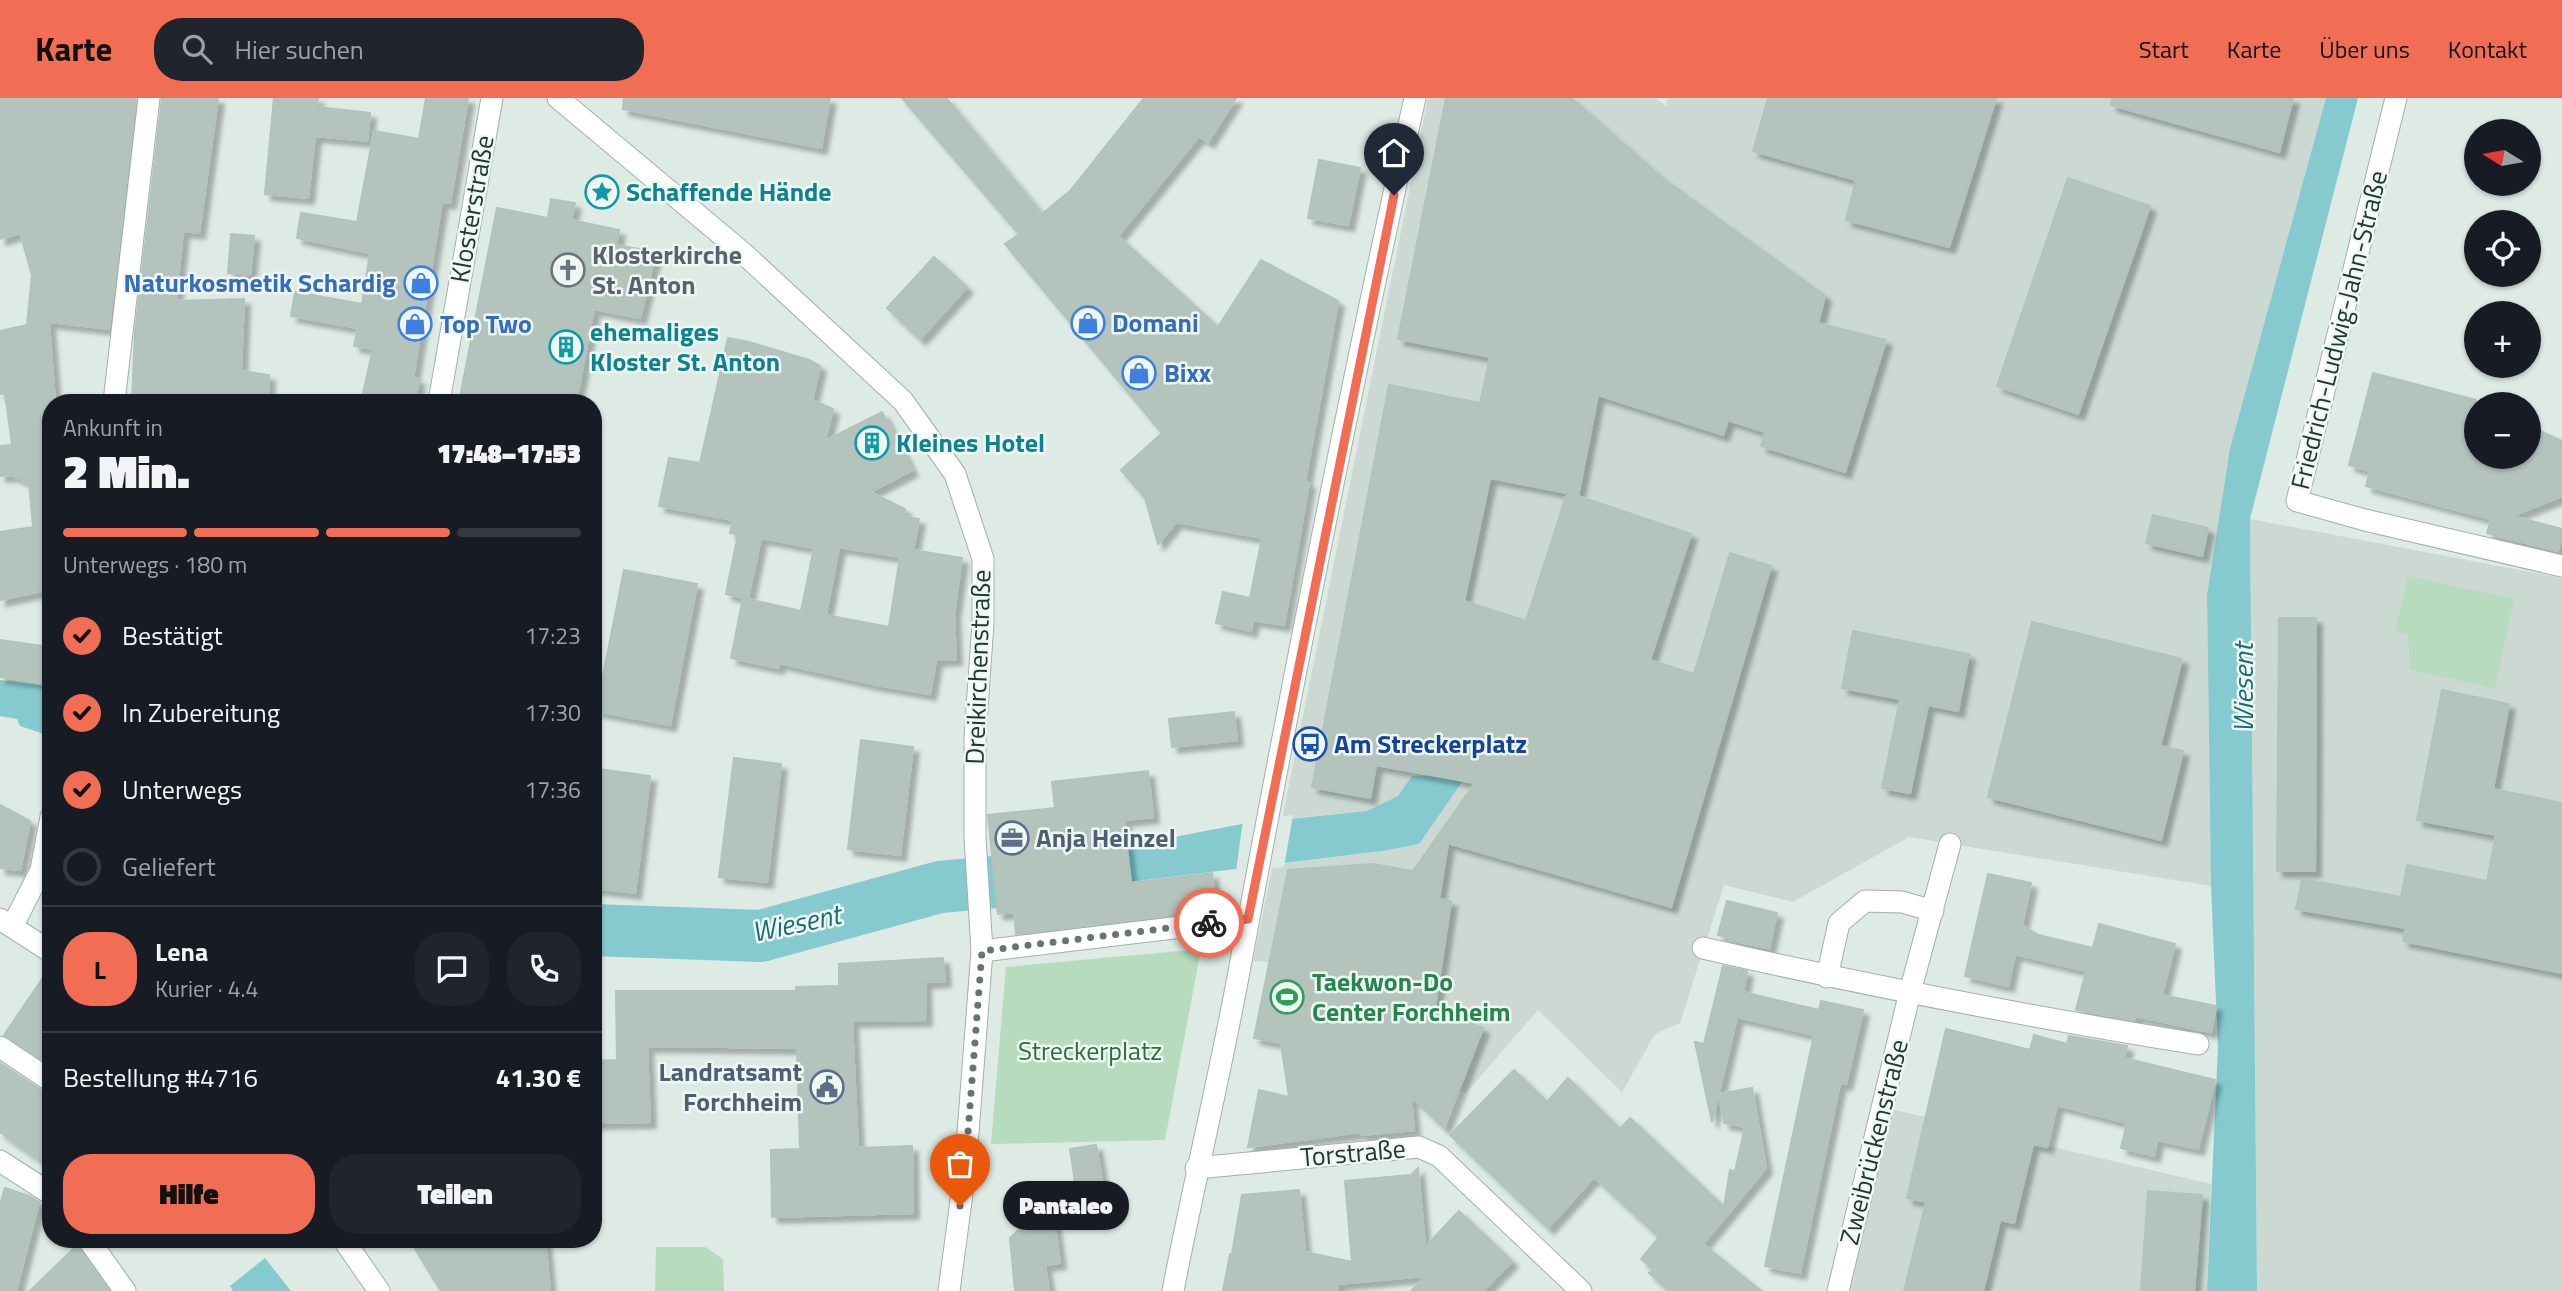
<!DOCTYPE html>
<html lang="de">
<meta charset="utf-8">
<style>
body{margin:0;font-family:"Titillium Web",sans-serif;background:#20242c;color:#f1f3f6;height:100vh;display:flex;flex-direction:column;font-size:26px;white-space:nowrap}
*{box-sizing:border-box;margin:0}
p{font-size:23px;color:#9ea1a6}
.icon{flex:none;width:38px;height:38px;fill:none;stroke:currentColor;stroke-width:2;stroke-linecap:round;stroke-linejoin:round}
.map{position:relative;flex:1;overflow:hidden}
.side{position:absolute;left:42px;top:296px;width:560px;height:854px;display:flex;flex-direction:column;background:#171b24;border-radius:28px;box-shadow:0 2px 5px #0004}
.side>*{flex:none}
.needle{width:46px;rotate:281deg}
.controls{position:absolute;left:2464px;top:21px;display:grid;gap:14px}
.controls a{display:grid;place-items:center;width:77px;height:77px;border-radius:50%;background:#171b24;box-shadow:0 2px 5px #0004;font-size:35px}
.pin{position:absolute;display:grid;place-items:center;width:60px;height:60px;color:#fff;margin:-72px -30px;border-radius:50% 50% 50% 0;rotate:-45deg;box-shadow:0 0 7px #0007}
.pin .icon{rotate:45deg}
.courier{position:absolute;display:grid;place-items:center;width:70px;height:70px;margin:-35px;border:5px solid #f16e55;border-radius:50%;background:#fff;color:#222;box-shadow:0 2px 9px #0007}
.bubble{position:absolute;height:49px;border-radius:24px;background:#171b24;box-shadow:0 2px 5px #0004;font-size:23px;font-weight:800;line-height:49px;text-align:center}
.overview em{font-style:normal;font-weight:800}
.overview div{display:flex;flex-direction:column-reverse}
.overview{display:flex;align-items:center;justify-content:space-between;height:119px;padding:0 21px}
h1{font-size:46px;font-weight:800;line-height:52px}
.bar{display:grid;grid-template-columns:repeat(4,1fr);gap:10px 7px;align-content:center;height:84px;padding:0 21px}
.bar i{height:9px;border-radius:5px;background:#363941}
.bar .active{background:#f16e55}
.bar p{grid-column:span 4}
.line{display:flex;align-items:center;gap:18px;padding:0 21px;border-top:2px solid #363941}
.line div{flex:1}
.round{display:grid;place-items:center;flex:none;width:74px;height:74px;border-radius:28px;background:#20242c}
ol{padding:0 21px;list-style:none}
li{display:flex;align-items:center;gap:21px;height:77px}
li p{margin-inline-start:auto}
li .icon{padding:7px;border-radius:50%;background:#f16e55;color:#111;stroke-width:4}
li:last-child{color:#9ea1a6}
li i{width:38px;height:38px;border:4px solid #363941;border-radius:50%}
.action{display:flex;gap:14px;margin-top:auto;padding:14px 21px}
.action a{flex:1;height:80px;border-radius:28px;background:#f16e55;color:#111;font-size:28px;font-weight:800;line-height:80px;text-align:center}
.action a+a{background:#20242c;color:#f1f3f6}
header{display:flex;align-items:center;gap:42px;box-sizing:border-box;height:98px;padding:0 35px;background:#f16e55;color:#111}
header strong{font-size:33px}
nav{display:flex;gap:38px;margin-inline-start:auto;font-size:24px}
.search{width:490px;height:63px;background:#20242c;display:flex;align-items:center;gap:18px;box-sizing:border-box;padding:0 24px;border-radius:28px;color:#9ea1a6;font-size:26px}
.map>svg:first-child{display:block}
.built{fill:#ccd9d2}
.green{fill:#b7dbbd}
.water{fill:#85cacf}
.pier{fill:#deeae4}
.lines{fill:none;stroke-linecap:round;stroke-linejoin:round}
.river{stroke:#85cacf;stroke-width:52}
.building{fill:#b4c4bc;stroke:#b1c3ba;stroke-width:2;fill-rule:evenodd;filter:url(#shadow)}
.pedestrian-casing{stroke:#a1b1aa;stroke-width:23}
.minor-casing{stroke:#a1b1aa;stroke-width:23}
.tertiary-casing{stroke:#a1b1aa;stroke-width:23}
.pedestrian{stroke:#fff;stroke-width:21}
.minor{stroke:#fff;stroke-width:21}
.tertiary{stroke:#fff;stroke-width:21}
.done{stroke:#62776f;stroke-width:7;stroke-dasharray:0 12.6}
.route{stroke:#f16e55;stroke-width:9}
.labels{text-anchor:middle;stroke-width:5;stroke-linejoin:round;paint-order:stroke}
.culture-label{font-size:26px;font-weight:bold;fill:#0d838f;stroke:#eef7f2;text-anchor:start}
.street-label{font-size:26px;fill:#203930;stroke:#eef7f2}
.worship-label{font-size:26px;font-weight:bold;fill:#5b616d;stroke:#eef7f2;text-anchor:start}
.shop-label{font-size:26px;font-weight:bold;fill:#366cbe;stroke:#eef7f2;text-anchor:start}
.transit-label{font-size:26px;font-weight:bold;fill:#164399;stroke:#eef7f2;text-anchor:start}
.service-label{font-size:26px;font-weight:bold;fill:#4e5e75;stroke:#eef7f2;text-anchor:start}
.leisure-label{font-size:26px;font-weight:bold;fill:#27864d;stroke:#eef7f2;text-anchor:start}
.park-label{font-size:26px;fill:#2a703f;stroke:#eef7f2}
.water-label{font-size:28px;font-style:italic;fill:#1b6d74;stroke:#eef7f2}
</style>
<header>
<strong>Karte</strong>
<div class="search"><svg class="icon" aria-label="search" viewBox="0 0 24 24"><circle cx="10" cy="10" r="6"/><path d="M15 15l6 6"/></svg>Hier suchen</div>
<nav><a>Start</a><a>Karte</a><a>Über uns</a><a>Kontakt</a></nav>
</header>
<div class="map">
<svg width="2562" height="1193" viewBox="0 0 2562 1193">
<defs>
<filter id="shadow"><feDropShadow dx="6" dy="6" stdDeviation="2" flood-color="#0004"/></filter>
</defs>
<rect width="100%" height="100%" fill="#deeae4"/>
<g class="built">
<polygon points="1428,0 1655,0 1666,8 1668,0 2326,0 2230,350 2207,497 2211,788 1909,739 1793,804 1724,787 1680,925 1655,936 1622,994 1538,912 1466,995 1358,947 1370,870 1253,863 1273,767 1382,753 1419,746 1398,698 1367,713 1282,721"/>
<polygon points="2250,421 2562,480 2562,1193 2257,1193"/>
<polygon points="1882,1009 2211,1086 2207,1193 1841,1193"/>
</g>
<g class="green">
<polygon points="2408,478 2514,501 2495,590 2410,572 2408,536 2395,534"/>
<polygon points="1201,851 1165,1042 991,1046 1006,869"/>
<polygon points="656,1149 705,1149 723,1161 724,1193 655,1193"/>
</g>
<g class="water">
<polygon points="2326,0 2358,0 2250,421 2257,1193 2207,1193 2218,949 2211,788 2207,497 2230,350"/>
<polygon points="0,582 51,589 51,620 44,636 20,628 17,621 0,618"/>
<polygon points="1448,677 1462,684 1419,746 1382,753 1089,789 1085,752 1127,748 1242,726 1367,713 1398,698 1412,678"/>
<polygon points="265,1160 291,1193 233,1193 230,1188"/>
</g>
<polygon class="pier" points="1293,717 1284,769 1236,773 1243,722"/>
<g class="lines">
<polyline class="river" points="593,832 761,838 940,789 995,784"/>
</g>
<g class="building">
<polygon points="0,0 136,0 109,231 49,224 55,304 51,304 51,491 0,502 0,434 33,429 29,385 12,377 0,378 0,348 12,347 5,295 0,296 0,233 27,227 32,177 20,135 0,141"/>
<polygon points="162,0 218,0 199,135 183,133 176,203 244,201 241,273 269,277 268,304 132,304 135,234"/>
<polygon points="274,0 318,0 317,9 370,15 367,43 315,38 308,100 265,96"/>
<polygon points="426,0 468,0 450,105 442,104 413,280 419,281 415,304 361,304 373,251 354,248 358,230 291,218 295,194 362,206 370,155 297,140 301,115 357,124 374,33 419,41"/>
<polygon points="624,0 830,0 821,50 623,11"/>
<polygon points="902,0 946,0 1042,116 1070,93 1144,0 1236,0 1208,44 1199,38 1118,138 1218,229 1261,162 1338,203 1305,384 1309,385 1284,527 1253,522 1251,533 1216,525 1223,494 1250,500 1262,440 1176,424 1158,446 1145,400 1121,372 1162,335 1005,146 1019,136"/>
<path d="M1446,0H1571L1662,80L1825,198L1818,225L1886,242L1845,374L1761,348L1765,334L1728,322L1723,337L1598,297L1578,398L1691,436L1650,562L1694,576L1730,455L1771,468L1671,809L1448,745L1439,801L1451,803L1435,909L1483,930L1444,1030L1411,998L1414,1032L1362,1037L1361,1034L1248,1049L1259,992L1289,999L1281,945L1254,940L1288,772L1373,766L1413,773L1475,685L1376,667L1370,700L1312,689L1389,287L1480,305L1490,259L1398,241ZM1490,380L1567,395L1526,523L1464,503Z"/>
<polygon points="1768,0 1996,0 1949,149 1846,122 1856,82 1753,53"/>
<polygon points="2112,0 2293,0 2279,54 2111,7"/>
<polygon points="1319,62 1360,70 1348,127 1308,120"/>
<polygon points="2068,80 2150,108 2078,316 1997,288"/>
<polygon points="551,101 575,105 571,122 619,132 616,147 656,154 640,220 594,211 576,304 459,304 497,110 548,120"/>
<polygon points="231,136 254,138 250,177 228,175"/>
<polygon points="934,159 967,189 920,241 887,210"/>
<path d="M728,240L749,244L809,262L820,268L812,302L833,311L825,343L882,314L912,372L870,394L905,411L904,418L919,421L913,452L962,460L954,516L956,561L936,562L930,596L877,587L779,565L778,570L731,560L743,500L801,513L814,450L761,440L748,501L726,496L738,436L730,435L733,422L659,408L669,360L700,365ZM839,449L900,459L889,529L826,517Z"/>
<polygon points="2373,275 2476,302 2476,359 2529,359 2529,328 2562,343 2562,398 2512,418 2562,431 2558,453 2487,435 2491,421 2366,388 2370,373 2349,367"/>
<polygon points="2153,417 2208,430 2202,458 2146,445"/>
<polygon points="624,472 697,486 670,627 596,613"/>
<polygon points="2279,520 2316,520 2315,773 2277,773"/>
<polygon points="2032,524 2182,561 2160,648 2183,653 2161,742 1988,699"/>
<polygon points="1853,533 1969,556 1958,613 1928,607 1910,695 1882,690 1900,601 1842,590"/>
<polygon points="0,542 51,549 51,586 0,579"/>
<polygon points="2442,592 2509,606 2493,691 2562,705 2562,875 2403,843 2406,830 2296,811 2302,781 2401,799 2407,767 2487,783 2496,737 2417,722"/>
<polygon points="1234,614 1237,642 1172,649 1169,621"/>
<polygon points="861,642 913,649 900,757 848,751"/>
<polygon points="734,660 781,666 767,784 719,779"/>
<polygon points="599,671 650,678 635,795 593,790 593,717"/>
<polygon points="1148,673 1153,719 1124,722 1131,785 1212,775 1216,812 1016,836 1014,814 998,816 988,717 1055,710 1052,684"/>
<polygon points="0,707 30,723 20,772 0,770"/>
<polygon points="1988,776 2031,785 2022,827 2038,837 2093,850 2099,826 2175,846 2162,897 2216,908 2211,934 2135,918 2134,922 2076,912 2086,873 2015,856 2008,888 1965,878"/>
<polygon points="1727,803 1777,815 1769,850 1729,842 1729,840 1718,837"/>
<polygon points="943,860 945,883 925,884 926,922 852,923 858,1050 912,1048 913,1115 772,1119 771,1052 800,1051 797,950 647,948 650,1024 593,1025 593,963 617,962 616,893 796,893 796,889 839,888 839,866"/>
<polygon points="51,868 51,967 4,937"/>
<polygon points="1723,868 1747,873 1743,894 1819,912 1821,903 1863,912 1846,986 1840,985 1800,1175 1765,1168 1814,937 1737,919 1712,1024 1695,944 1704,946"/>
<polygon points="1946,931 2030,952 2034,937 2067,946 2069,938 2127,948 2124,960 2215,982 2198,1051 2157,1042 2154,1058 2121,1050 2127,1025 2057,1007 2047,1049 2033,1046 2014,1125 2000,1122 1983,1193 1904,1193 1926,1104 1907,1100"/>
<polygon points="0,965 44,994 51,996 51,1070 0,1034"/>
<polygon points="1514,972 1547,1004 1568,980 1620,1031 1630,1020 1724,1109 1730,1072 1735,1074 1745,1029 1724,1025 1719,996 1752,990 1766,1070 1703,1146 1761,1193 1670,1193 1649,1175 1653,1171 1641,1161 1659,1139 1594,1079 1548,1130 1450,1037"/>
<polygon points="1096,1047 1107,1112 1080,1117 1070,1051"/>
<polygon points="1418,1070 1425,1149 1459,1113 1512,1163 1483,1193 1411,1193 1425,1178 1338,1186 1338,1193 1223,1193 1230,1156 1232,1156 1242,1097 1299,1092 1305,1154 1352,1164 1345,1083 1411,1077"/>
<polygon points="5,1090 29,1098 39,1104 16,1193 0,1193 0,1106"/>
<polygon points="2148,1093 2202,1097 2194,1193 2141,1193"/>
<polygon points="1035,1117 1054,1121 1060,1165 1045,1167 1049,1193 1015,1193 1010,1140"/>
<polygon points="429,1141 545,1141 550,1193 441,1193 415,1151"/>
<polygon points="77,1147 109,1193 30,1193"/>
</g>
<g class="lines">
<defs>
<polyline id="pedestrian" points="88,1141 125,1193"/>
<g id="minor">
<polyline points="558,0 742,154 903,303 955,376 983,461 983,525 975,639 975,740 982,853 965,1073 949,1193"/>
<polyline points="2396,0 2297,403 2365,422 2562,468"/>
<polyline points="114,304 149,0"/>
<polyline points="439,304 492,0"/>
<polyline points="0,821 51,854"/>
<polyline points="13,827 41,772 51,719"/>
<path d="M1703,850C1867,888 2032,919 2198,946"/>
<polyline points="982,853 1248,821"/>
<polyline points="1827,879 1839,825 1865,803 1902,804 1933,813"/>
<polyline points="0,949 51,983"/>
<polyline points="0,1063 51,1096"/>
<polyline points="1196,1070 1419,1049 1439,1058 1581,1193"/>
<polyline points="343,1141 379,1193"/>
<polyline points="1838,1193 1910,894 1950,746"/>
</g>
<path id="tertiary" d="M1173,1193C1194,1083 1221,974 1241,863C1294,575 1351,286 1415,0"/>
</defs>
<use href="#pedestrian" class="pedestrian-casing"/>
<use href="#minor" class="minor-casing"/>
<use href="#tertiary" class="tertiary-casing"/>
<use href="#pedestrian" class="pedestrian"/>
<use href="#minor" class="minor"/>
<use href="#tertiary" class="tertiary"/>
</g>
<g class="lines">
<polyline class="done" points="960,1108 965,1073 982,853 1209,825"/>
<polyline class="route" points="1209,825 1248,821 1394,97"/>
</g>
<defs>
<symbol id="sight-ring" viewBox="-11 -11 22 22"><circle r="9.5" fill="#eef7f2" stroke="#0f9aa8" stroke-width="1.5"/><path d="M0-6L1.8-2.2L6-1.7L2.9 1.2L3.7 5.4L0 3.3L-3.7 5.4L-2.9 1.2L-6-1.7L-1.8-2.2Z" fill="#0f9aa8"/></symbol>
<symbol id="church-ring" viewBox="-11 -11 22 22"><circle r="9.5" fill="#eef7f2" stroke="#6b7280" stroke-width="1.5"/><path d="M-1.2-6h2.4v3.5h3.3v2.4h-3.3V6h-2.4V-.1h-3.3v-2.4h3.3Z" fill="#6b7280"/></symbol>
<symbol id="shop-ring" viewBox="-11 -11 22 22"><circle r="9.5" fill="#eef7f2" stroke="#3f7fe0" stroke-width="1.5"/><path d="M-5-2.5h2.3a2.7 3.5 0 0 1 5.4 0H5L5.5 6h-11ZM-1.5-2.5h3a1.5 2.3 0 0 0-3 0Z" fill="#3f7fe0"/></symbol>
<symbol id="building-ring" viewBox="-11 -11 22 22"><circle r="9.5" fill="#eef7f2" stroke="#0f9aa8" stroke-width="1.5"/><path d="M-4-6H4V6H1V3H-1V6H-4ZM-2.5-4.3h1.7v1.8h-1.7ZM.8-4.3h1.7v1.8H.8ZM-2.5-1h1.7V.8h-1.7ZM.8-1h1.7V.8H.8Z" fill="#0f9aa8"/></symbol>
<symbol id="bus-ring" viewBox="-11 -11 22 22"><circle r="9.5" fill="#eef7f2" stroke="#1a4fb4" stroke-width="1.5"/><path d="M-5-6H5V4H4V6H2V4H-2V6H-4V4H-5ZM-3.5-4V0h7V-4ZM-3.5 1.2v1.5H-2V1.2ZM2 1.2v1.5H3.5V1.2Z" fill="#1a4fb4"/></symbol>
<symbol id="office-ring" viewBox="-11 -11 22 22"><circle r="9.5" fill="#eef7f2" stroke="#5c6f8a" stroke-width="1.5"/><path d="M-6-3h4V-5.5h4V-3h4V5H-6ZM-1-4.5V-3h2v-1.5ZM-6 0V1H6V0Z" fill="#5c6f8a"/></symbol>
<symbol id="stadium-ring" viewBox="-11 -11 22 22"><circle r="9.5" fill="#eef7f2" stroke="#2e9e5b" stroke-width="1.5"/><path d="M0-5a6.5 5 0 1 0 0 10a6.5 5 0 1 0 0-10ZM-3.5-1.8h7v3.6h-7Z" fill="#2e9e5b"/></symbol>
<symbol id="civic-ring" viewBox="-11 -11 22 22"><circle r="9.5" fill="#eef7f2" stroke="#5c6f8a" stroke-width="1.5"/><path d="M-.6-6.5H3V-4.5H.6V-3L4-1V1h2V6H-6V1h2V-1L-.6-3ZM-1.2 2.5V6h2.4V2.5Z" fill="#5c6f8a"/></symbol>
</defs>
<g fill-rule="evenodd">
<use href="#sight-ring" x="583" y="75" width="38" height="38"/>
<use href="#church-ring" x="549" y="153" width="38" height="38"/>
<use href="#shop-ring" x="402" y="166" width="38" height="38"/>
<use href="#shop-ring" x="1069" y="206" width="38" height="38"/>
<use href="#shop-ring" x="396" y="207" width="38" height="38"/>
<use href="#building-ring" x="547" y="230" width="38" height="38"/>
<use href="#shop-ring" x="1120" y="256" width="38" height="38"/>
<use href="#building-ring" x="853" y="326" width="38" height="38"/>
<use href="#bus-ring" x="1291" y="627" width="38" height="38"/>
<use href="#office-ring" x="993" y="721" width="38" height="38"/>
<use href="#stadium-ring" x="1268" y="880" width="38" height="38"/>
<use href="#civic-ring" x="808" y="970" width="38" height="38"/>
</g>
<g class="labels">
<g class="culture-label">
<text x="626" y="103">Schaffende Hände</text>
<text x="590" y="243">ehemaliges<tspan x="590" dy="30">Kloster St. Anton</tspan></text>
<text x="896" y="354">Kleines Hotel</text>
</g>
<g class="street-label">
<text transform="translate(472 111) rotate(-80)" y="9">Klosterstraße</text>
<text transform="translate(2339 232) rotate(-76)" y="9">Friedrich-Ludwig-Jahn-Straße</text>
<text transform="translate(978 569) rotate(-88)" y="9">Dreikirchenstraße</text>
<text transform="translate(1874 1044) rotate(-76)" y="9">Zweibrückenstraße</text>
<text transform="translate(1353 1055) rotate(-5)" y="9">Torstraße</text>
</g>
<g class="worship-label">
<text x="592" y="166">Klosterkirche<tspan x="592" dy="30">St. Anton</tspan></text>
</g>
<g class="shop-label">
<text x="396" y="194" text-anchor="end">Naturkosmetik Schardig</text>
<text x="1112" y="234">Domani</text>
<text x="440" y="235">Top Two</text>
<text x="1164" y="284">Bixx</text>
</g>
<g class="transit-label">
<text x="1334" y="655">Am Streckerplatz</text>
</g>
<g class="service-label">
<text x="1036" y="749">Anja Heinzel</text>
<text x="802" y="983" text-anchor="end">Landratsamt<tspan x="802" dy="30">Forchheim</tspan></text>
</g>
<g class="leisure-label">
<text x="1312" y="893">Taekwon-Do<tspan x="1312" dy="30">Center Forchheim</tspan></text>
</g>
<g class="park-label">
<text x="1090" y="962">Streckerplatz</text>
</g>
<g class="water-label">
<text transform="translate(2243 590) rotate(-90)" y="10">Wiesent</text>
<text transform="translate(796 825) rotate(-12)" y="10">Wiesent</text>
</g>
</g>
</svg>
<div class="controls">
<a><svg class="needle" viewBox="-14 -14 28 28"><path d="M0-13l5 13h-10z" fill="#e53935"/><path d="M0 13l5-13h-10z" fill="#9ea1a6"/></svg></a>
<a><svg class="icon" aria-label="locate" viewBox="0 0 24 24"><circle cx="12" cy="12" r="6"/><path d="M12 2v4M12 18v4M2 12h4M18 12h4"/></svg></a>
<a>+</a>
<a>−</a>
</div>
<div class="pin" style="left:960px;top:1108px;background:#ea580c"><svg class="icon" aria-label="bag" viewBox="0 0 24 24"><path d="M5 8h14l-1 12H6zM9 8a3 3 0 0 1 6 0"/></svg></div>
<div class="pin" style="left:1394px;top:97px;background:#1f2937"><svg class="icon" aria-label="home" viewBox="0 0 24 24"><path d="M3 11l9-7 9 7M6 9v11h12V9"/></svg></div>
<div class="courier" style="left:1209px;top:825px"><svg class="icon" aria-label="bike" viewBox="0 0 24 24"><circle cx="6" cy="16" r="4"/><circle cx="18" cy="16" r="4"/><path d="M6 16l4-8h5l3 8M10 8l3 8H6M13 5h3"/></svg></div>
<div class="bubble" style="left:1003px;top:1083px;width:126px">Pantaleo</div>
<section class="side">
<div class="overview"><div><h1>2 Min.</h1><p>Ankunft in</p></div><em>17:48–17:53</em></div>
<div class="bar"><i class="active"></i><i class="active"></i><i class="active"></i><i></i><p>Unterwegs · 180 m</p></div>
<ol>
<li><svg class="icon" aria-label="check" viewBox="0 0 24 24"><path d="M5 12l5 5 9-10"/></svg>Bestätigt<p>17:23</p></li>
<li><svg class="icon" aria-label="check" viewBox="0 0 24 24"><path d="M5 12l5 5 9-10"/></svg>In Zubereitung<p>17:30</p></li>
<li><svg class="icon" aria-label="check" viewBox="0 0 24 24"><path d="M5 12l5 5 9-10"/></svg>Unterwegs<p>17:36</p></li>
<li><i></i>Geliefert</li>
</ol>
<div class="line" style="height:126px"><b class="round" style="background:#f16e55;color:#111">L</b><div><b>Lena</b><p>Kurier · 4.4</p></div><a class="round"><svg class="icon" aria-label="chat" viewBox="0 0 24 24"><path d="M4 5h16v11H9l-5 4z"/></svg></a><a class="round"><svg class="icon" aria-label="phone" viewBox="0 0 24 24"><path d="M5 4h4l2 5-3 2q2 4 5 5l2-3 5 2v4C11 20 4 13 5 4z"/></svg></a></div>
<div class="line" style="height:91px"><div>Bestellung #4716</div><b>41.30 €</b></div>
<div class="action"><a>Hilfe</a><a>Teilen</a></div>
</section>
</div>
